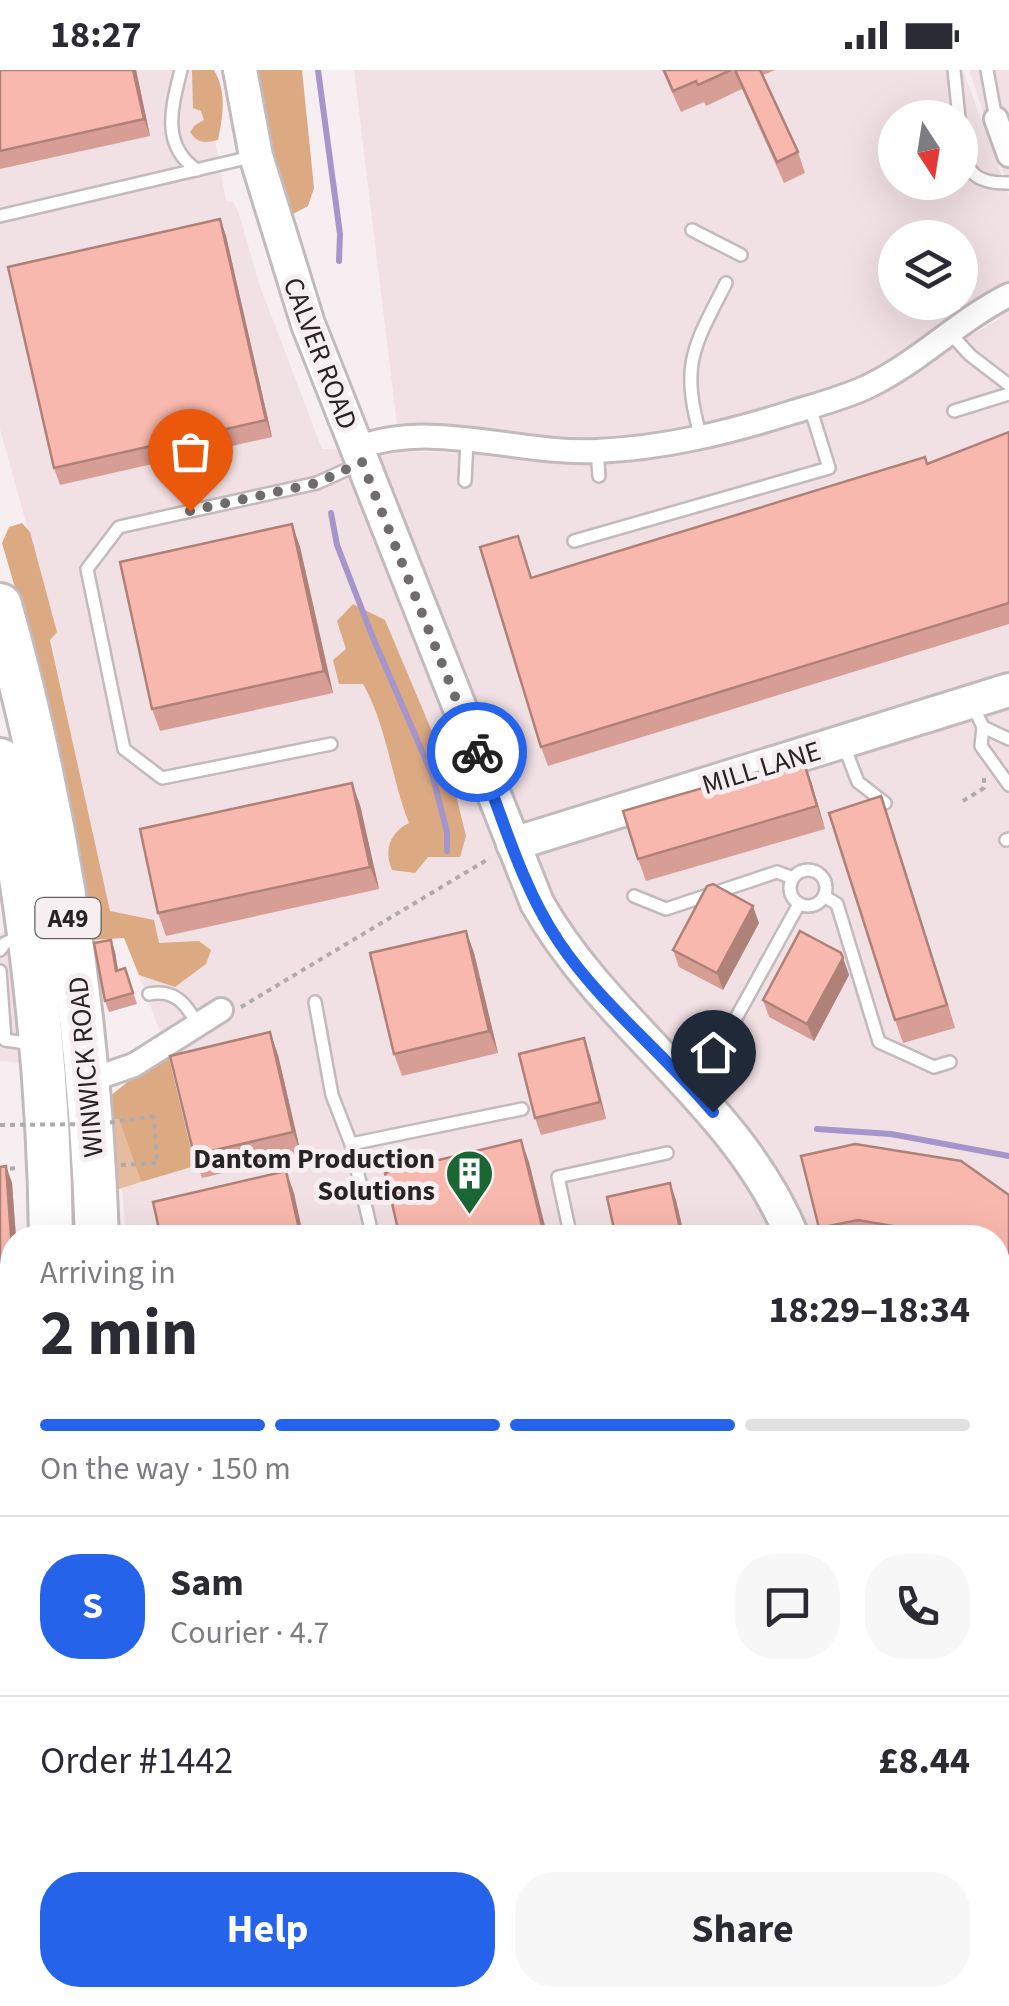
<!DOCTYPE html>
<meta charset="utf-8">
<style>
body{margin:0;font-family:"Source Sans 3",sans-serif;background:#f7f7f7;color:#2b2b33;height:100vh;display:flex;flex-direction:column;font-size:38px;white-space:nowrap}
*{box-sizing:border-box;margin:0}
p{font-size:32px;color:#7c7c81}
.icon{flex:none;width:55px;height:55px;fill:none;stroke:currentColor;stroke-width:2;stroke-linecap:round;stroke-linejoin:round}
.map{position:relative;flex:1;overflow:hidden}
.details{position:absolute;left:0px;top:1155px;width:1010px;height:782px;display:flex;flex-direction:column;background:#fff;border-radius:40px 40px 0 0;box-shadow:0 10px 40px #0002}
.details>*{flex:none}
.needle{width:65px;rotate:168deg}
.buttons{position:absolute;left:878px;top:30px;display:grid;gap:20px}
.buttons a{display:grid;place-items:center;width:100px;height:100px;border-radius:50%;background:#fff;box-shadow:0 10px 40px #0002;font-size:50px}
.pin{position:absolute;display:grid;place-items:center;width:85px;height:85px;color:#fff;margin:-102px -42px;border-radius:50% 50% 50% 0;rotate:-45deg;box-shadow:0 0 10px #0007}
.pin .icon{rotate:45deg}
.courier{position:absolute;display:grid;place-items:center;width:100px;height:100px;margin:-50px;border:8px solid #2563eb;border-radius:50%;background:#fff;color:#222;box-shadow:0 2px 12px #0007}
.head em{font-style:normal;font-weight:700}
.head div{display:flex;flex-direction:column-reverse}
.head{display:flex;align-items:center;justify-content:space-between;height:170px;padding:0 40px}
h1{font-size:65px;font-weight:700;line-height:75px}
.bar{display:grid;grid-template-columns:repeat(4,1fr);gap:15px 10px;align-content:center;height:120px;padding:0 40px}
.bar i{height:12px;border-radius:8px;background:#e1e1e2}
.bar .selected{background:#2563eb}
.bar p{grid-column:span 4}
.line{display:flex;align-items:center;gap:25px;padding:0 40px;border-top:2px solid #e1e1e2}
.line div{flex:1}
.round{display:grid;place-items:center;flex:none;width:105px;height:105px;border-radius:40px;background:#f7f7f7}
.action{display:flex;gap:20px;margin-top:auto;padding:20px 40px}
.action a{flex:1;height:115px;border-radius:40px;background:#2563eb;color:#fff;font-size:40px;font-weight:700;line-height:115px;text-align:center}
.action a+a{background:#f7f7f7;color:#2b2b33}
.status{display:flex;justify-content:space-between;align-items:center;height:70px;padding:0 50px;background:#fff;direction:ltr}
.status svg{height:28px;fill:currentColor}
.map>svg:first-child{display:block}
.built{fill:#f1e0e4;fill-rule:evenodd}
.green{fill:#e5bc9d}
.forest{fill:#dbaa83}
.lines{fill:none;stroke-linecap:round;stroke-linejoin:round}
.stream{stroke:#a595ca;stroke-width:6}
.lane-casing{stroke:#c2babc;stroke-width:16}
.street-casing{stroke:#c2babc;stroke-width:28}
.secondary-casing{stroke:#c2babc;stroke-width:38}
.highway-casing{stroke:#c2babc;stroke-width:48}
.path{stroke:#b1aaac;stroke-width:4;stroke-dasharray:5 5;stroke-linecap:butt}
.lane{stroke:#fff;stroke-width:11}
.street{stroke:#fff;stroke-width:22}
.secondary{stroke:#fff;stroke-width:32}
.highway{stroke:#fff;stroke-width:42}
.path-bridge{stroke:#b1aaac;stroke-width:4;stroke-dasharray:5 5;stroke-linecap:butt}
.wall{fill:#d69e95}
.shaded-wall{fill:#ae8179}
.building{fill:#f9b8ad;stroke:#ae8179;stroke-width:2.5}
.done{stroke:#706b6c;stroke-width:10;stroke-dasharray:0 18}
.route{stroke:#2563eb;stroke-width:12}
.labels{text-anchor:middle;stroke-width:10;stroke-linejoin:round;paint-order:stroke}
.shield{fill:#f7eef1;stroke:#656162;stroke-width:2.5}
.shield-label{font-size:25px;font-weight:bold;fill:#272425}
.street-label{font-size:28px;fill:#272425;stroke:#f7eef1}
.poi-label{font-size:28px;font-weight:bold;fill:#272425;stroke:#f7eef1;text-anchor:end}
</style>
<div class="status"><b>18:27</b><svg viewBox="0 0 49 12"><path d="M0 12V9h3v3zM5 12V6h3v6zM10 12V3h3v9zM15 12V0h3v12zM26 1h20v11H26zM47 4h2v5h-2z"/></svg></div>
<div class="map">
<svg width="1009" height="1936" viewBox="0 0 1009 1936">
<rect width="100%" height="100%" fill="#f7eef1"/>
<g class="built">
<path d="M0,0H202L226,131L233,132L238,141L260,216L322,379L529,385L397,355L354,0H963L1009,126V1936H117V1925H998V1168L126,1167L122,1118L195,1095L171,992L125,867L108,850L50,563L55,557L0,359ZM895,48H960V112H895ZM895,168H960V232H895ZM1006,245L914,298L700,380L546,385L698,356L823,323Z"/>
<polygon points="969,0 1009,0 1009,118"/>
<polygon points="7,858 21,993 0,991 0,864"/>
</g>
<g class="green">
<polygon points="119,1048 141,1112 116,1120 108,1049"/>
<polygon points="12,1254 12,1425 0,1426 0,1255"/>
<polygon points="12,1433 12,1615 9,1638 0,1639 0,1434"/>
<polygon points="9,1710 12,1740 12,1868 9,1869 0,1827 0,1711"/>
</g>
<g class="forest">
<path d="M192,0H214C227,22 223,46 218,70C205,73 198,74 190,62L195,55L204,50L201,41L193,38Z"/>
<polygon points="255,0 302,0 314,118 308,136 289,146"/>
<polygon points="22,453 30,462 57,562 50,570 110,841 154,850 159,873 199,871 211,880 206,894 175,917 139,905 124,868 93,870 45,621 2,473 9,457"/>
<path d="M353,534L385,550L452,709L466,766L460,787H428L415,803L392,800C383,779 391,762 409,753C391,708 387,656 363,614H339L333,590L346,579L337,551Z"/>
<polygon points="169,988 195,1096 141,1112 119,1049 108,1049 109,1027 130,1010"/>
<polygon points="0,1279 12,1279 12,1413 0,1421"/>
<polygon points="12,1438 12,1558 0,1556 0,1439"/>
</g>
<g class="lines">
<g class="stream">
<polyline points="318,0 340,164 339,191"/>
<polyline points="331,443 337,475 373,568 432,704 447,762 447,781"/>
<polyline points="817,1059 891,1064 1009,1086"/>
</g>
<defs>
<g id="lane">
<path d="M181,0C172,36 160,75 197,100"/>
<polyline points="954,0 959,48"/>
<polyline points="987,0 996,49"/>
<path d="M960,53C966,91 962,114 1009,113"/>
<polyline points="0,146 251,87"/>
<polyline points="692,160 741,185"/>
<polyline points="949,262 970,285 1009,315"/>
<polyline points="954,341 1009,324"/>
<path d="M701,368C680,294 693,278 726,213"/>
<polyline points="597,381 599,406"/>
<polyline points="465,411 467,371"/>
<polyline points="574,471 829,398 810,337"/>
<polyline points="973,636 983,657 981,676 1009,715"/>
<polyline points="983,657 1009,669"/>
<polyline points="331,674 162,708 124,679 87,499 119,457 317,413 359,394"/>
<polyline points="844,676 858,712 885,733"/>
<polyline points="1006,770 1009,769"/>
<circle cx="808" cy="818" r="18"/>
<polyline points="634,826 666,839 777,802 793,808"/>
<polyline points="824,826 837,834 879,972 934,997 950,992"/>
<polyline points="0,880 5,873 21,866"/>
<polyline points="0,901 5,970 33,974"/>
<path d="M149,924C174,919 186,933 197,954"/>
<polyline points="315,932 332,1025 351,1074 373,1168"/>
<polyline points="688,1012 725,968 799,834"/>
<polyline points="351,1074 522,1039"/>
<polyline points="571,1168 558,1107 667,1083"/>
<polyline points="998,1320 1009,1318"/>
<polyline points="998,1551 1009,1548"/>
<polyline points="296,1925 298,1936"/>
<polyline points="886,1925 888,1936"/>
<polyline points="982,1925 985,1936"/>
</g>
<g id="street">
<polyline points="996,49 1009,85"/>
<path d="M357,378C433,349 517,385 597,381C664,378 726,363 790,343C816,335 844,328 869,316C919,292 959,250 1009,225"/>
<polyline points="88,1011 134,995 221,940"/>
<polyline points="5,1883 14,1936"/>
</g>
<g id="secondary">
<path d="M240,0L256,86L308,254L537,833C607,957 738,1033 793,1168"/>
<polyline points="513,774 1009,620"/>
<polyline points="998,1764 1009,1762"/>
</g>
<g id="highway">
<path d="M0,535C58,741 90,953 97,1168"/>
<path d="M0,690C32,848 49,1007 51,1168"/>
<polyline points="0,1674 12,1669"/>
<polyline points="58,1925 59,1936"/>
<polyline points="94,1925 95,1936"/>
</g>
</defs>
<use href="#lane" class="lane-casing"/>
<use href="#street" class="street-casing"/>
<use href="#secondary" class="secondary-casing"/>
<use href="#highway" class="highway-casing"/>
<g class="path">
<polyline points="963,731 984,718 984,708"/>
<polyline points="241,937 490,788"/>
<polyline points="121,1095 157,1093 154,1046"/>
<polyline points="0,1099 20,1098"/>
<polyline points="0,1251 12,1250"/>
<polyline points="0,1429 12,1428"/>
<polyline points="0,1842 4,1864"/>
</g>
<use href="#lane" class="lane"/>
<use href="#street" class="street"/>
<use href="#secondary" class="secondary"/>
<use href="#highway" class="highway"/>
<polyline class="path-bridge" points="0,1055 100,1054 154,1046"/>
</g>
<g class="wall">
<polygon points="0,0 136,0 150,66 0,99"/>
<polygon points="662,0 775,0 763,5 798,82 805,103 784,113 742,19 706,36 704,32 681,42"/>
<polygon points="220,149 226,166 272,367 60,415 54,398"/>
<polygon points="1009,362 1009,554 548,696 541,677 518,466 532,508 928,394"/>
<polygon points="292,454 300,477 333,623 160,661 152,639"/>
<polygon points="811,711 825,759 646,811 638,789"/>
<polygon points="352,713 360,735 379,819 166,866 158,843"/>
<polygon points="881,726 955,958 903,973 895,950"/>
<polygon points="759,853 723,920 679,897 673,880"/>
<polygon points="466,861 474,883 498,983 402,1006 394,984"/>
<polygon points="111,870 115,882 118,900 125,898 137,934 109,942 105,931"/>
<polygon points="841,883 849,905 814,971 769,947 763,930"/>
<polygon points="270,962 278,985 301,1084 202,1108 194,1085"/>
<polygon points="590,985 606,1049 541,1065 535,1048"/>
<polygon points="801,1086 1009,1125 1009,1233 1005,1227 998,1222 998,1168 823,1168"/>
<polygon points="6,1096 12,1113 16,1168 12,1168 12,1220 0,1221 0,1097"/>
<polygon points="1009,1350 1009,1516 998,1518 998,1353"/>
<polygon points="1009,1558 1009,1727 998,1729 998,1561"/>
</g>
<g class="shaded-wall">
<polygon points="133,0 136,0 150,66 144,49"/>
<polygon points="220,149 226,166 272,367 266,350"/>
<polygon points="292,454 300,477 333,623 324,601"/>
<polygon points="803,689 811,711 825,759 817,736"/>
<polygon points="352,713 360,735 379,819 370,797"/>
<polygon points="881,726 889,749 955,958 947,935"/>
<polygon points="753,836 759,853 723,920 717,903"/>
<polygon points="466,861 474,883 498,983 489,961"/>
<polygon points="111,870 115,882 120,912 116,901"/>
<polygon points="843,888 849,905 814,971 807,954"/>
<polygon points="270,962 278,985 301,1084 293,1062"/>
<polygon points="584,968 590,985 606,1049 600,1032"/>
<polygon points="521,1070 529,1092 548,1168 545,1168"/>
<polygon points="6,1096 12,1113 16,1168 12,1168 12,1180"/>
<polygon points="286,1101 294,1123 304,1168 301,1168"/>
<polygon points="670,1113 676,1130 685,1168 682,1168"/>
</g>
<g class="building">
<polygon points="0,0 133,0 144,49 0,81"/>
<polygon points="664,0 731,0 698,15 696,11 673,21"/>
<polygon points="735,0 760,0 798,82 777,92"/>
<polygon points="220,149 266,350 54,398 8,197"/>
<polygon points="1009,362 1009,533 541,677 480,477 518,466 531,508 925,387 927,394"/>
<polygon points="292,454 324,601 152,639 120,492"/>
<polygon points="803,689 817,736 638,789 623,741"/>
<polygon points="352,713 370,797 158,843 140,759"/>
<polygon points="881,726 947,935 895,950 829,743"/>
<polygon points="713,814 753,836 717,903 673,880 707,816"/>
<polygon points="466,861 489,961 394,984 370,883"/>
<polygon points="800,861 841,883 843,888 807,954 763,930"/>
<polygon points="111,870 116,901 125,898 133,923 105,931 94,873"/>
<polygon points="270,962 293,1062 194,1085 170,986"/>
<polygon points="584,968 600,1032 535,1048 519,984"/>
<polygon points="521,1070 545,1168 400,1168 385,1103"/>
<polygon points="855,1074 961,1091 1009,1125 1009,1222 998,1206 998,1168 940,1168 933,1163 858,1150 819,1158 801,1086"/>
<polygon points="6,1096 12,1180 12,1203 0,1204 0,1097"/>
<polygon points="286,1101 301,1168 161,1168 153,1132"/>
<polygon points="670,1113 682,1168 616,1168 607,1127"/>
<polygon points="1009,1350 1009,1492 998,1494 998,1353"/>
<polygon points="1009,1558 1009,1702 998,1705 998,1561"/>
<polygon points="1009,1804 1009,1936 998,1890 998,1807"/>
<polygon points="342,1925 829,1925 830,1936 343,1936"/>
</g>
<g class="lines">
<polyline class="done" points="190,441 317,413 362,392 477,682"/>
<path class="route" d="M477,682C502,745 521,816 559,872C601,935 664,983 713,1042"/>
</g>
<defs>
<symbol id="building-pin" viewBox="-11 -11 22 30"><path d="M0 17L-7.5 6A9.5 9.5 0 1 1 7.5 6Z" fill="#1a6735" stroke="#f7eef1"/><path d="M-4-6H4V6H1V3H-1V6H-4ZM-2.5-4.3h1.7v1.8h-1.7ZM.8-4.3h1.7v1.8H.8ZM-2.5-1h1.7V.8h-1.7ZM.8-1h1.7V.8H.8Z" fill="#fff"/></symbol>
</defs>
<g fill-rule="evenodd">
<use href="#building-pin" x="442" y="1076" width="55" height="75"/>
</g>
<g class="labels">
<rect class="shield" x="35.5" y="828" width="65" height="40" rx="8"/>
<g class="shield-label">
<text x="68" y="857">A49</text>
</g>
<g class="street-label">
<text transform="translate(321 283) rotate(69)" y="10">CALVER ROAD</text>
<text transform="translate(761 697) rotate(-17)" y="10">MILL LANE</text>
<text transform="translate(85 997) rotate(-95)" y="10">WINWICK ROAD</text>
</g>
<g class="poi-label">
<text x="435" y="1098">Dantom Production<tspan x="435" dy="32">Solutions</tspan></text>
</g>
</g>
</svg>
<div class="buttons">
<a><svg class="needle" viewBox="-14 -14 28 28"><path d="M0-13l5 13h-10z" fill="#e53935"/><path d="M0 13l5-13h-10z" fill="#7c7c81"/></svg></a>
<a><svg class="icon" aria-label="layers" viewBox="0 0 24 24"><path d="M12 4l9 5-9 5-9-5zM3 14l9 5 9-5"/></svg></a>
</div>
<div class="pin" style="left:190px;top:441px;background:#ea580c"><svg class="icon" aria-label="bag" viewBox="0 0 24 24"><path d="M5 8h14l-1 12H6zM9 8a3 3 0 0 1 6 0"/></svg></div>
<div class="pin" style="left:713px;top:1042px;background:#1f2937"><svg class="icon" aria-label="home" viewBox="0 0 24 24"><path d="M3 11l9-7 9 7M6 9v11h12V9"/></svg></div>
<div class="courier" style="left:477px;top:682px"><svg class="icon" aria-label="bike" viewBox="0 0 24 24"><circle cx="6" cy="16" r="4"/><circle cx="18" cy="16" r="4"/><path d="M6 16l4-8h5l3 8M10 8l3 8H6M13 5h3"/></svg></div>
<section class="details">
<div class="head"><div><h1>2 min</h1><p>Arriving in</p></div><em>18:29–18:34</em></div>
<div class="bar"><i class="selected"></i><i class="selected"></i><i class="selected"></i><i></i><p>On the way · 150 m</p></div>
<div class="line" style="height:180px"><b class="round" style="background:#2563eb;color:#fff">S</b><div><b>Sam</b><p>Courier · 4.7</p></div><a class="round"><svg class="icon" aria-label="chat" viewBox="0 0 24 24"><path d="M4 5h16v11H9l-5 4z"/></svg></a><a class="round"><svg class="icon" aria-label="phone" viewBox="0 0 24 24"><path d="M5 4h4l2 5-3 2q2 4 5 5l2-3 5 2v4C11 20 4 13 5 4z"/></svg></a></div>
<div class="line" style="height:130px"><div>Order #1442</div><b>£8.44</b></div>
<div class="action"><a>Help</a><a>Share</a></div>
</section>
</div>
